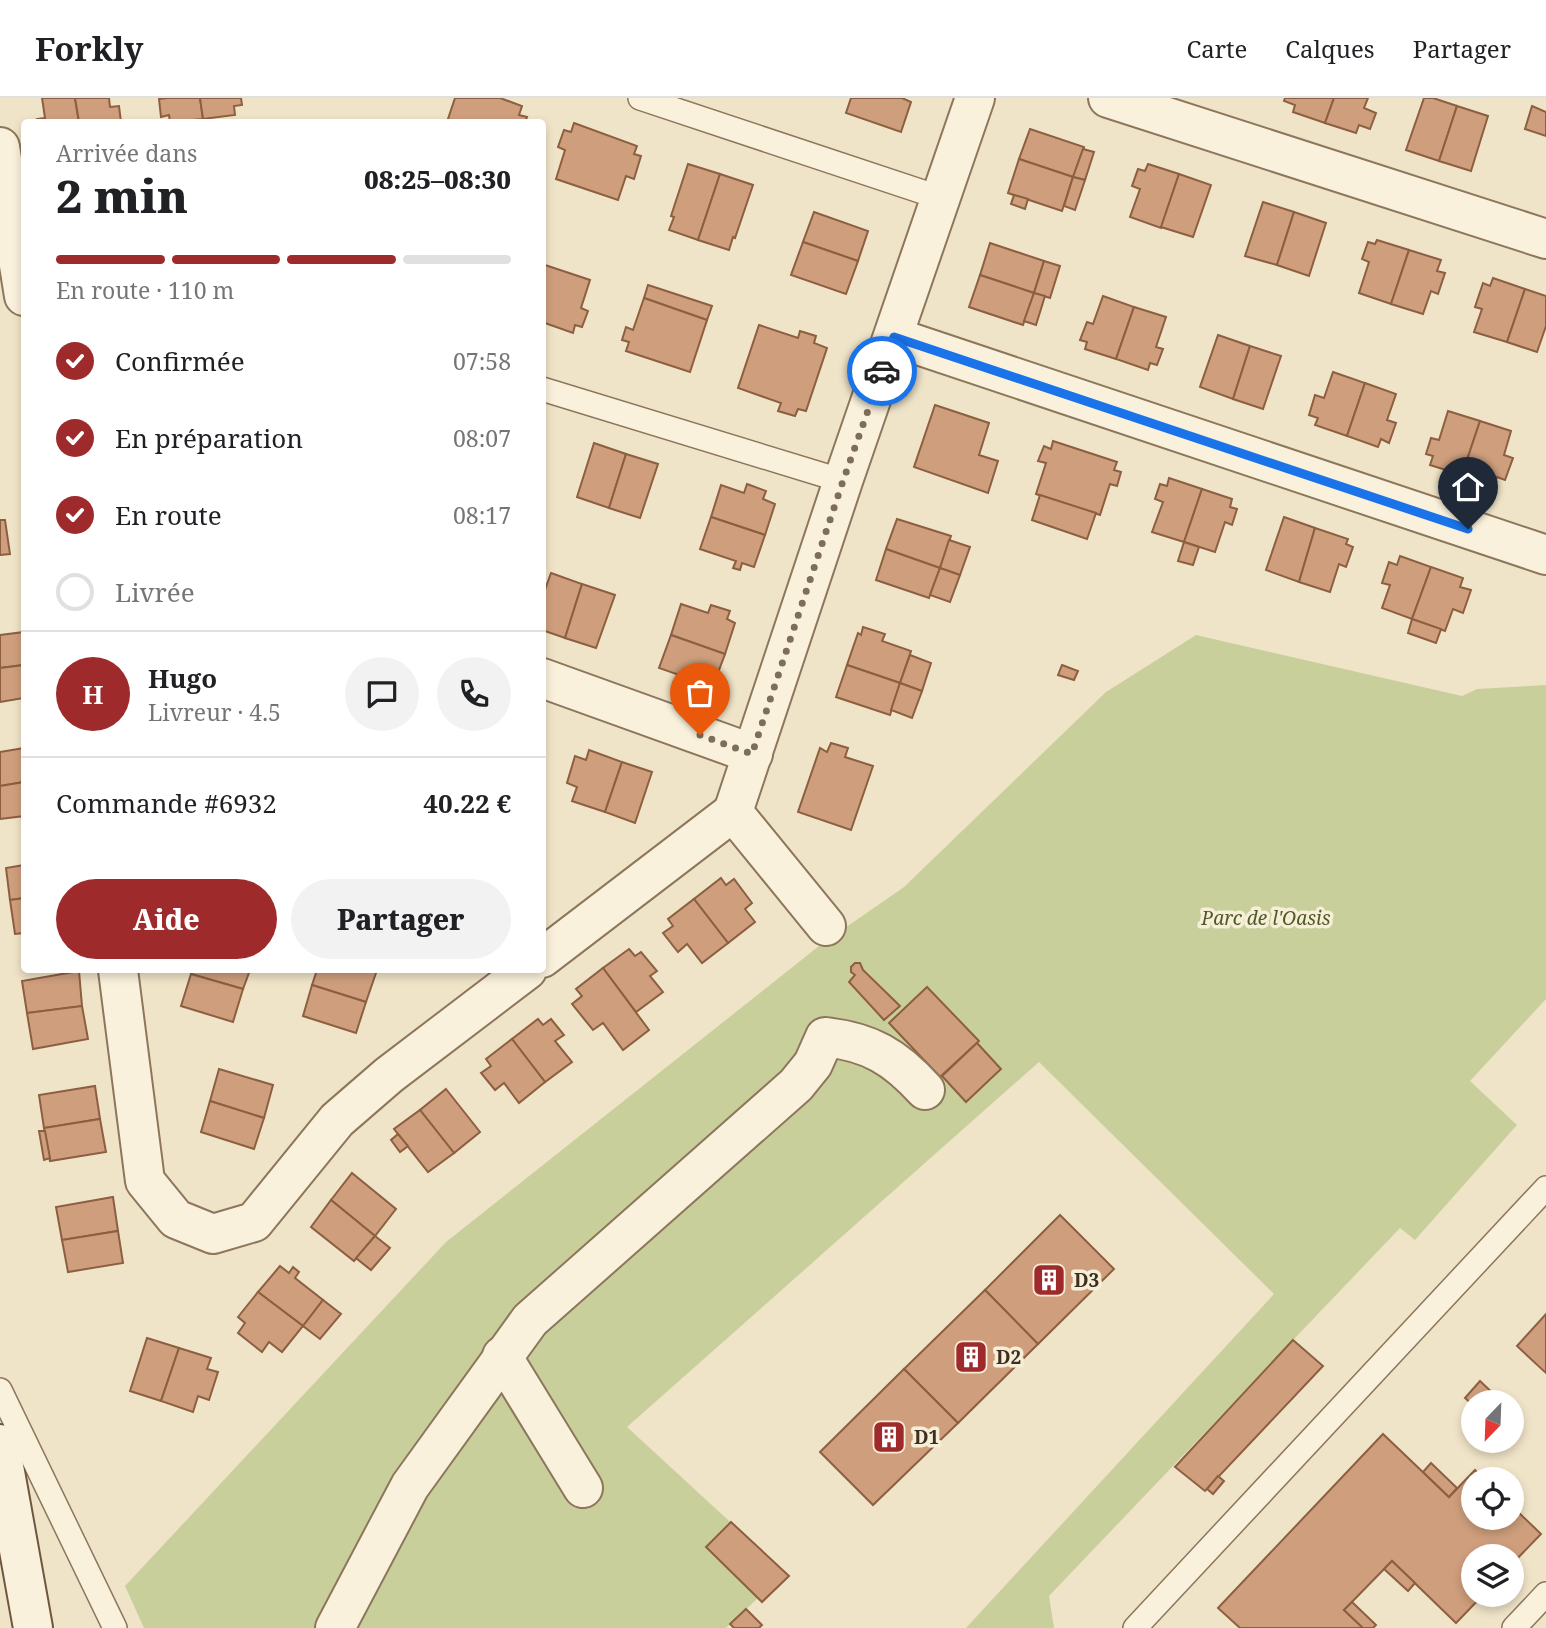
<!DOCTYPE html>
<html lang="fr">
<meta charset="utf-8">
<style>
body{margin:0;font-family:"Noto Serif",serif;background:#f2f2f2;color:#202124;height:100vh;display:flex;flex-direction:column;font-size:26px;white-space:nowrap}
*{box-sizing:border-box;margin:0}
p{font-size:23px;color:#757577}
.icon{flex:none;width:38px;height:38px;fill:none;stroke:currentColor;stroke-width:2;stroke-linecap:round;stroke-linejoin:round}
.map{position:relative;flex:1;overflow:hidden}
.sheet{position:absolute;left:21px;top:21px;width:525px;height:854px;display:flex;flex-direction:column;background:#fff;border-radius:7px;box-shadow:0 4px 10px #0003}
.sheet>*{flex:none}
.needle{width:46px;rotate:203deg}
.fabs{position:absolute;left:1461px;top:1292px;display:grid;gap:14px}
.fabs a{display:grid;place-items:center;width:63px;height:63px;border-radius:50%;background:#fff;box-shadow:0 4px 10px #0003;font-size:35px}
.pin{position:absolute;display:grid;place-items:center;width:60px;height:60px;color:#fff;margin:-72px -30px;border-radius:50% 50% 50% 0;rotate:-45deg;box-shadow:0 0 7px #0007}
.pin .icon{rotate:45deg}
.courier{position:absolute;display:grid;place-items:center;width:70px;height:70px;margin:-35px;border:5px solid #1a73e8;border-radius:50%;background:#fff;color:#222;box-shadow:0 2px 9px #0007}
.summary em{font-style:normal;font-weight:800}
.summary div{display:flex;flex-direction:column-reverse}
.summary{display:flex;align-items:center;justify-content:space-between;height:119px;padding:0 35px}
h1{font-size:46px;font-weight:800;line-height:52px}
.bar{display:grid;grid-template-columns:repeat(4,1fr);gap:10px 7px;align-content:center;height:84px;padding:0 35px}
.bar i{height:9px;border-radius:5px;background:#e0e0e0}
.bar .active{background:#9e2a2b}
.bar p{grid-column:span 4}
.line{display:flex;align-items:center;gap:18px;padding:0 35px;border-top:2px solid #e0e0e0}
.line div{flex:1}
.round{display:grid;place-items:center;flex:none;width:74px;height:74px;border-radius:37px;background:#f2f2f2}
ol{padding:0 35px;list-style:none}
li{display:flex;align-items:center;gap:21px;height:77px}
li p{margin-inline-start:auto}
li .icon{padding:7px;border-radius:50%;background:#9e2a2b;color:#fff;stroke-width:4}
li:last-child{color:#757577}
li i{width:38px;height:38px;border:4px solid #e0e0e0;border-radius:50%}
.primary-button{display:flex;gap:14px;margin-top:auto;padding:14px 35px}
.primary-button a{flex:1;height:80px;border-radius:42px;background:#9e2a2b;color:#fff;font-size:28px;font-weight:800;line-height:80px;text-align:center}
.primary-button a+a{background:#f2f2f2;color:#202124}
header{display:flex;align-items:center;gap:42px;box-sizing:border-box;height:98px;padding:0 35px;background:#fff;border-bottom:2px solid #e0e0e0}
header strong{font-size:33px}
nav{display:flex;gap:38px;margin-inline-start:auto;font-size:24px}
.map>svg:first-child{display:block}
.green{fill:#c9cf9b}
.building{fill:#cf9f7d;stroke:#8d5f41;stroke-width:2}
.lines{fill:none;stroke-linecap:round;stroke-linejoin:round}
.lane-casing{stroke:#8d765c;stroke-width:26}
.street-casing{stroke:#8d765c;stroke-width:42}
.secondary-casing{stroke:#6f573f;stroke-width:42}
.lane{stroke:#faf1dc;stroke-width:23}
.street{stroke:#faf1dc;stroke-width:38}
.secondary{stroke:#faf1dc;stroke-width:38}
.done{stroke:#7c6e5b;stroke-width:7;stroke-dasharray:0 12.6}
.route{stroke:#1a73e8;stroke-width:9}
.labels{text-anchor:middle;stroke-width:7;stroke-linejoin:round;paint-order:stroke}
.park-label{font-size:19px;font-style:italic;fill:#4d5a26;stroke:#f7eed8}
.poi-label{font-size:19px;font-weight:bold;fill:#3d2e20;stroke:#f7eed8;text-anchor:start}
</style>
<header>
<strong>Forkly</strong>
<nav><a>Carte</a><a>Calques</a><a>Partager</a></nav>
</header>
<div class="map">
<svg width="1546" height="1530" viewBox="0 0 1546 1530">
<rect width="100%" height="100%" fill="#f0e4c8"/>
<polygon class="green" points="1196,537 1462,598 1477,591 1546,587 1546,901 1470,983 1517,1027 1415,1142 1400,1130 1049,1498 1054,1530 966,1530 1274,1196 1039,964 627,1329 789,1478 762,1504 758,1500 726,1530 144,1530 125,1488 446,1144 819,848 904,789 1106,594"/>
<g class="building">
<polygon points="42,0 75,0 79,24 38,24 37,21 45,20"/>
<polygon points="75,0 109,0 110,9 119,8 121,24 79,24"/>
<polygon points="167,0 200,0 203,21 170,24 169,17 161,19 159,1"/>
<polygon points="200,0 241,0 242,7 234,8 235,17 203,21"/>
<polygon points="455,0 500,0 522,8 519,17 527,19 525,24 447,24"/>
<polygon points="851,0 902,0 911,4 901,34 846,15"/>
<polygon points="1285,0 1334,0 1325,25 1293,14 1295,7 1284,3"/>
<polygon points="1334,0 1368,0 1364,10 1376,15 1370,31 1359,27 1356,35 1325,25"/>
<polygon points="1424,0 1433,0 1457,8 1439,63 1406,52"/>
<polygon points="1457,8 1488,18 1471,73 1439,63"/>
<polygon points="1532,8 1546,14 1546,38 1525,31"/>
<polygon points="574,25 637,48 634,56 641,58 634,81 626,78 618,102 556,81 565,52 558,49 564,32 571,34"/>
<polygon points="1030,31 1084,49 1073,79 1019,61"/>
<polygon points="1083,51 1094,54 1085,82 1073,79"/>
<polygon points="1019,61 1073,79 1062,113 1008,95"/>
<polygon points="688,66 720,76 698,142 669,132 674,119 671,118"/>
<polygon points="1148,66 1179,76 1161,130 1130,119 1140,91 1132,88 1138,71 1145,73"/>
<polygon points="720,76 753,87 735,140 733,139 729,152 698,142"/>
<polygon points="1179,76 1211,87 1193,139 1161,129"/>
<polygon points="1073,79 1085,82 1075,112 1064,108"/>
<polygon points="1014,97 1028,101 1025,111 1011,106"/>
<polygon points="1263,104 1294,114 1277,167 1245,158"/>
<polygon points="814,114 868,133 858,163 803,144"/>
<polygon points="1294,114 1326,125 1309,178 1277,167"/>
<polygon points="1377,142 1409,152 1391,206 1359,195 1369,164 1362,161 1368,144 1375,146"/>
<polygon points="803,144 858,163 846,196 791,177"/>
<polygon points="990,145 1044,163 1034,195 980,177"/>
<polygon points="1409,152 1441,162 1437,173 1445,175 1438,196 1431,193 1423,216 1391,206"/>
<polygon points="1044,163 1060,168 1050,200 1034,195"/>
<polygon points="542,166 590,182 581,210 588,213 582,229 575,227 573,235 542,224"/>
<polygon points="980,177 1034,195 1023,227 969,209"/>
<polygon points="1493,180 1525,191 1507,244 1474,234 1482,211 1475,209 1483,185 1490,188"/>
<polygon points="648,187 712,208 707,222 644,200"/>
<polygon points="1525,191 1546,198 1546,228 1537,254 1507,244"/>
<polygon points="1034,195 1045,198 1036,227 1024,223"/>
<polygon points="1103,198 1134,209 1116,261 1085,251 1087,244 1080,242 1087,224 1093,226"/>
<polygon points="644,200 707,222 690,274 626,253 629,244 622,242 626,229 633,232"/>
<polygon points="1134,209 1166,219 1156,249 1163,251 1157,267 1150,265 1148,272 1116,261"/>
<polygon points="759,227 798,240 800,233 816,238 814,245 827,250 806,313 798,311 795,318 778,313 781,305 738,290"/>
<polygon points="1218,237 1250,248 1233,301 1200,289"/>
<polygon points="1250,248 1281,258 1263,311 1233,301"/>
<polygon points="1333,274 1365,285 1347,338 1315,327 1318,320 1309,317 1315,297 1324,300"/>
<polygon points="1365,285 1396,296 1387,322 1396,325 1389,345 1381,341 1378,349 1347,338"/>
<polygon points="935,307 989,325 979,357 998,363 988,395 914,369"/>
<polygon points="1448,313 1480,323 1462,377 1430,367 1433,358 1426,356 1431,340 1439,342"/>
<polygon points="1480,323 1511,333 1504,357 1513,360 1505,382 1497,379 1494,388 1462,377"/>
<polygon points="1053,343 1117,364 1114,372 1121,374 1117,388 1110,386 1100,417 1036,396 1046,365 1038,363 1044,348 1051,351"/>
<polygon points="594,345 626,356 609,410 577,399"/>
<polygon points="626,356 658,366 640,420 609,410"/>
<polygon points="1169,380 1202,391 1184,444 1152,434 1163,404 1155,401 1160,386 1167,388"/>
<polygon points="747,386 766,393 763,401 775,406 765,437 711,419 721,387 744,395"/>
<polygon points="1202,391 1232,401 1230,409 1237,411 1232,427 1225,424 1215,454 1184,444"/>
<polygon points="1040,397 1096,415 1087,441 1032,422"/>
<polygon points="711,419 765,437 754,469 742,465 740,472 733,470 736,463 700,451"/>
<polygon points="1284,419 1315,430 1299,484 1266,472"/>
<polygon points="897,421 951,438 940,470 886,451"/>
<polygon points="0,422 5,422 10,456 0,457"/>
<polygon points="1315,430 1348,441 1346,446 1353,449 1346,469 1339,466 1330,494 1299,484"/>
<polygon points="949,442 970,449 960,477 940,470"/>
<polygon points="1184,444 1199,449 1193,467 1178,463"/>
<polygon points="886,451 940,470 929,500 876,482"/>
<polygon points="1400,458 1431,469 1412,521 1382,510 1390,487 1382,485 1389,464 1397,467"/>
<polygon points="1431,469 1463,480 1460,489 1471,492 1463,515 1453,511 1445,533 1412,521"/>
<polygon points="940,470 960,477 950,504 930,497"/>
<polygon points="551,475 582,486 565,540 542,532 542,500"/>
<polygon points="582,486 615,497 596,550 565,540"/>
<polygon points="681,506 708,515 711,507 730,513 727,521 735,525 725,556 671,537"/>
<polygon points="1412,521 1441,531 1436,545 1408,535"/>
<polygon points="863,529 885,536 882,543 911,553 900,585 847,567 858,535 861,537"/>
<polygon points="24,534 24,567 0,570 0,537"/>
<polygon points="671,537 725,556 713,588 705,585 703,594 685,588 688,580 659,570"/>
<polygon points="910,557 931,565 922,593 900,585"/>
<polygon points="24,567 24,600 0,604 0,570"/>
<polygon points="847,567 900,585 890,617 836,599"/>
<polygon points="1062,567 1078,573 1074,582 1058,577"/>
<polygon points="900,585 922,593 912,620 891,612"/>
<polygon points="831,645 848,650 845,659 873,668 851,732 798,714 820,650 827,654"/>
<polygon points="24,650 24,684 0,688 0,654"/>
<polygon points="589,652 622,664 605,714 572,703 577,689 567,685 575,658 586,662"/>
<polygon points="622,664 652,674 635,725 605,714"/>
<polygon points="24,684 24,718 0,721 0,688"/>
<polygon points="24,767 24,800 10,802 6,770"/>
<polygon points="721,780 726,787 734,781 752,805 745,811 755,824 728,845 694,801"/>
<polygon points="24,800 24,835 15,836 10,802"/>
<polygon points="694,801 728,845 702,865 687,846 678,854 663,835 673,828 668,821"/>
<polygon points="629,851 635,858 641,854 657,873 650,878 663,894 636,914 603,870"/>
<polygon points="855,865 860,865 863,872 900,908 884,922 849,884 855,877 851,874 851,869"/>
<polygon points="603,870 649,932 623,952 603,925 593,932 572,906 582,898 576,891"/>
<polygon points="192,872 250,872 243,891 191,876"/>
<polygon points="317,872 377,872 366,904 312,887"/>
<polygon points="79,873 82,908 27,915 22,883"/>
<polygon points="191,876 243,891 233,924 181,908"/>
<polygon points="312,887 366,904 356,935 303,918"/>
<polygon points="927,889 979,943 940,979 889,925"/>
<polygon points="82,908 88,941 33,951 27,915"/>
<polygon points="538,921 543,927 551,921 564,937 555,943 572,964 545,984 512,941"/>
<polygon points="512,941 545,984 519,1005 504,985 495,992 481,975 491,968 486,961"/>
<polygon points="977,945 1001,971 966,1004 942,978"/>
<polygon points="219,971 273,987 264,1020 210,1003"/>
<polygon points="95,988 100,1021 44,1030 39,997"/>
<polygon points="446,991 480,1034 454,1055 420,1012"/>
<polygon points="210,1003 264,1020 254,1051 201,1034"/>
<polygon points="420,1012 454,1055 428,1074 394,1031"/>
<polygon points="100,1021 106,1054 50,1063 44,1030"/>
<polygon points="39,1033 45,1033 50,1060 44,1062"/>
<polygon points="398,1036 408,1048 400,1054 391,1042"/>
<polygon points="352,1075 396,1111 375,1138 331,1102"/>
<polygon points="113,1099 118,1133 62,1142 56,1109"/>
<polygon points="331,1102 375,1138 354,1163 311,1129"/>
<polygon points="1060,1117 1114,1171 1038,1246 985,1192"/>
<polygon points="118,1133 123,1165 68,1174 62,1142"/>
<polygon points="375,1138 390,1150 371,1172 356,1160"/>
<polygon points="280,1168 289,1175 293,1169 299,1174 295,1180 323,1202 303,1228 258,1194"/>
<polygon points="985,1192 1038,1246 958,1325 904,1271"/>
<polygon points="258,1194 303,1228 282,1254 269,1244 262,1254 238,1235 245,1225 238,1219"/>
<polygon points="323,1202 341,1216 320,1241 303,1228"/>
<polygon points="1546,1216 1546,1275 1517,1248"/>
<polygon points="147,1240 179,1250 161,1303 130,1293"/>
<polygon points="1293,1242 1323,1268 1205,1393 1175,1369"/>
<polygon points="179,1250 211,1260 207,1271 218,1274 209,1302 198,1298 193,1314 161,1303"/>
<polygon points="904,1271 958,1325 873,1407 820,1354"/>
<polygon points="1480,1283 1499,1301 1496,1304 1474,1304 1474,1308 1465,1300"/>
<polygon points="1383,1336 1449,1399 1475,1372 1483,1381 1474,1381 1474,1419 1512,1419 1512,1408 1541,1436 1512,1466 1512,1458 1474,1458 1474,1496 1484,1496 1456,1525 1392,1463 1344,1512 1363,1530 1240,1530 1218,1510"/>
<polygon points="1431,1365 1457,1390 1449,1399 1423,1374"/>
<polygon points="1218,1378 1224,1383 1213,1396 1207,1391"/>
<polygon points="731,1424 789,1478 762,1504 706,1449"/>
<polygon points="1392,1463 1415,1485 1408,1493 1384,1471"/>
<polygon points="1352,1504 1376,1527 1373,1530 1363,1530 1344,1512"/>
<polygon points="746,1511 762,1527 759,1530 734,1530 730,1526"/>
</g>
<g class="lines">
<defs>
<g id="lane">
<polyline points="640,0 941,100"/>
<polyline points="542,291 843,383"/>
<polyline points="0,1292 115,1530"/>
<polyline points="1135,1530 1546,1090"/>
<polyline points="1514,1530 1546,1496"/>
</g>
<g id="street">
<polyline points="1108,0 1546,141"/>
<polyline points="0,49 24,198"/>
<polyline points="894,239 1546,457"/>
<polyline points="542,580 753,656"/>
<polyline points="826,828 733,714 843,383 975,0"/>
<polyline points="542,860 733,714"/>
<polyline points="118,872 145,1083 176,1121 213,1136 254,1124 337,1022 389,977 527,872"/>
<polyline points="502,1258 583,1390"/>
<path d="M335,1530L410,1388L530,1222L796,987L813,966L825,939C870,944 895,959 925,992"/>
</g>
<polyline id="secondary" points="0,1346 33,1530"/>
</defs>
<use href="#lane" class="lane-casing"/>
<use href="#street" class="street-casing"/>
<use href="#secondary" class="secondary-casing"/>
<use href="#lane" class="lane"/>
<use href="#street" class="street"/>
<use href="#secondary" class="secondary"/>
</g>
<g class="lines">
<polyline class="done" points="700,637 752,656 843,383 882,273"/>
<polyline class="route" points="882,273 894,239 1468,431"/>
</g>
<defs>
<symbol id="building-square" viewBox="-11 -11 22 22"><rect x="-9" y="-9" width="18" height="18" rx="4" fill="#9e2a2b" stroke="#f7eed8"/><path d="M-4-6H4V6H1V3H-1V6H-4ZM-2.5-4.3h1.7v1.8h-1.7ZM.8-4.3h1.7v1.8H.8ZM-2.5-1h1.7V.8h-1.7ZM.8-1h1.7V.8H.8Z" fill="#fff"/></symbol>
</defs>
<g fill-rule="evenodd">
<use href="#building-square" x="1030" y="1163" width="38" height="38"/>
<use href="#building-square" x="952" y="1240" width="38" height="38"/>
<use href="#building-square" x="870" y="1320" width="38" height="38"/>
</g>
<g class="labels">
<g class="park-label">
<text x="1266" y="827">Parc de l'Oasis</text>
</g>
<g class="poi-label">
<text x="1074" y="1189">D3</text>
<text x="996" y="1266">D2</text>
<text x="914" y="1346">D1</text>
</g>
</g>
</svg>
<div class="fabs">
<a><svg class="needle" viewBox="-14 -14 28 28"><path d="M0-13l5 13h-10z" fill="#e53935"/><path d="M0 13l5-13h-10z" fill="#757577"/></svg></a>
<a><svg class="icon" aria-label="locate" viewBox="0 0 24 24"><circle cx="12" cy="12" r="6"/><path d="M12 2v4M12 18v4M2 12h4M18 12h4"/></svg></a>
<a><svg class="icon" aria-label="layers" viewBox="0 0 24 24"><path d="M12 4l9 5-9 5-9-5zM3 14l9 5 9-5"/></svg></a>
</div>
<div class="pin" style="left:700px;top:637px;background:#ea580c"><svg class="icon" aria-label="bag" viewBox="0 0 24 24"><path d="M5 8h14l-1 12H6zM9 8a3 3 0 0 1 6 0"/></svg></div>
<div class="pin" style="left:1468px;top:431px;background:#1f2937"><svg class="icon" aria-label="home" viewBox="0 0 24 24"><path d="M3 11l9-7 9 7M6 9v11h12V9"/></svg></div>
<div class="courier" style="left:882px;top:273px"><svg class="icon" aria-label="car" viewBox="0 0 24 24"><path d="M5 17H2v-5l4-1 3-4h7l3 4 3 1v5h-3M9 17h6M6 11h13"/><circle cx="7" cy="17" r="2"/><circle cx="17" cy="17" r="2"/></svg></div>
<section class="sheet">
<div class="summary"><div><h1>2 min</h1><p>Arrivée dans</p></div><em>08:25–08:30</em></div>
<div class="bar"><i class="active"></i><i class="active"></i><i class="active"></i><i></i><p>En route · 110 m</p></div>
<ol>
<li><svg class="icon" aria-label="check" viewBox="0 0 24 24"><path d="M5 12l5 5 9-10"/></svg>Confirmée<p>07:58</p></li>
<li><svg class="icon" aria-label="check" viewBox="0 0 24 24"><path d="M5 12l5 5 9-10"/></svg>En préparation<p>08:07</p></li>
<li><svg class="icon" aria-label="check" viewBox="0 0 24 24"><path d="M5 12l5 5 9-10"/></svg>En route<p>08:17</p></li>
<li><i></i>Livrée</li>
</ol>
<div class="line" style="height:126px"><b class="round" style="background:#9e2a2b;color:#fff">H</b><div><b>Hugo</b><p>Livreur · 4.5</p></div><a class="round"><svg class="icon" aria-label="chat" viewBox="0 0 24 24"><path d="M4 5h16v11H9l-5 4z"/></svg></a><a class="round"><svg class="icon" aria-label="phone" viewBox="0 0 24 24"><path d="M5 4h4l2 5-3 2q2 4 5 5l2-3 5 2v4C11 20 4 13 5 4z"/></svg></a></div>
<div class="line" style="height:91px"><div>Commande #6932</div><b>40.22 €</b></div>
<div class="primary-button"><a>Aide</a><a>Partager</a></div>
</section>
</div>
